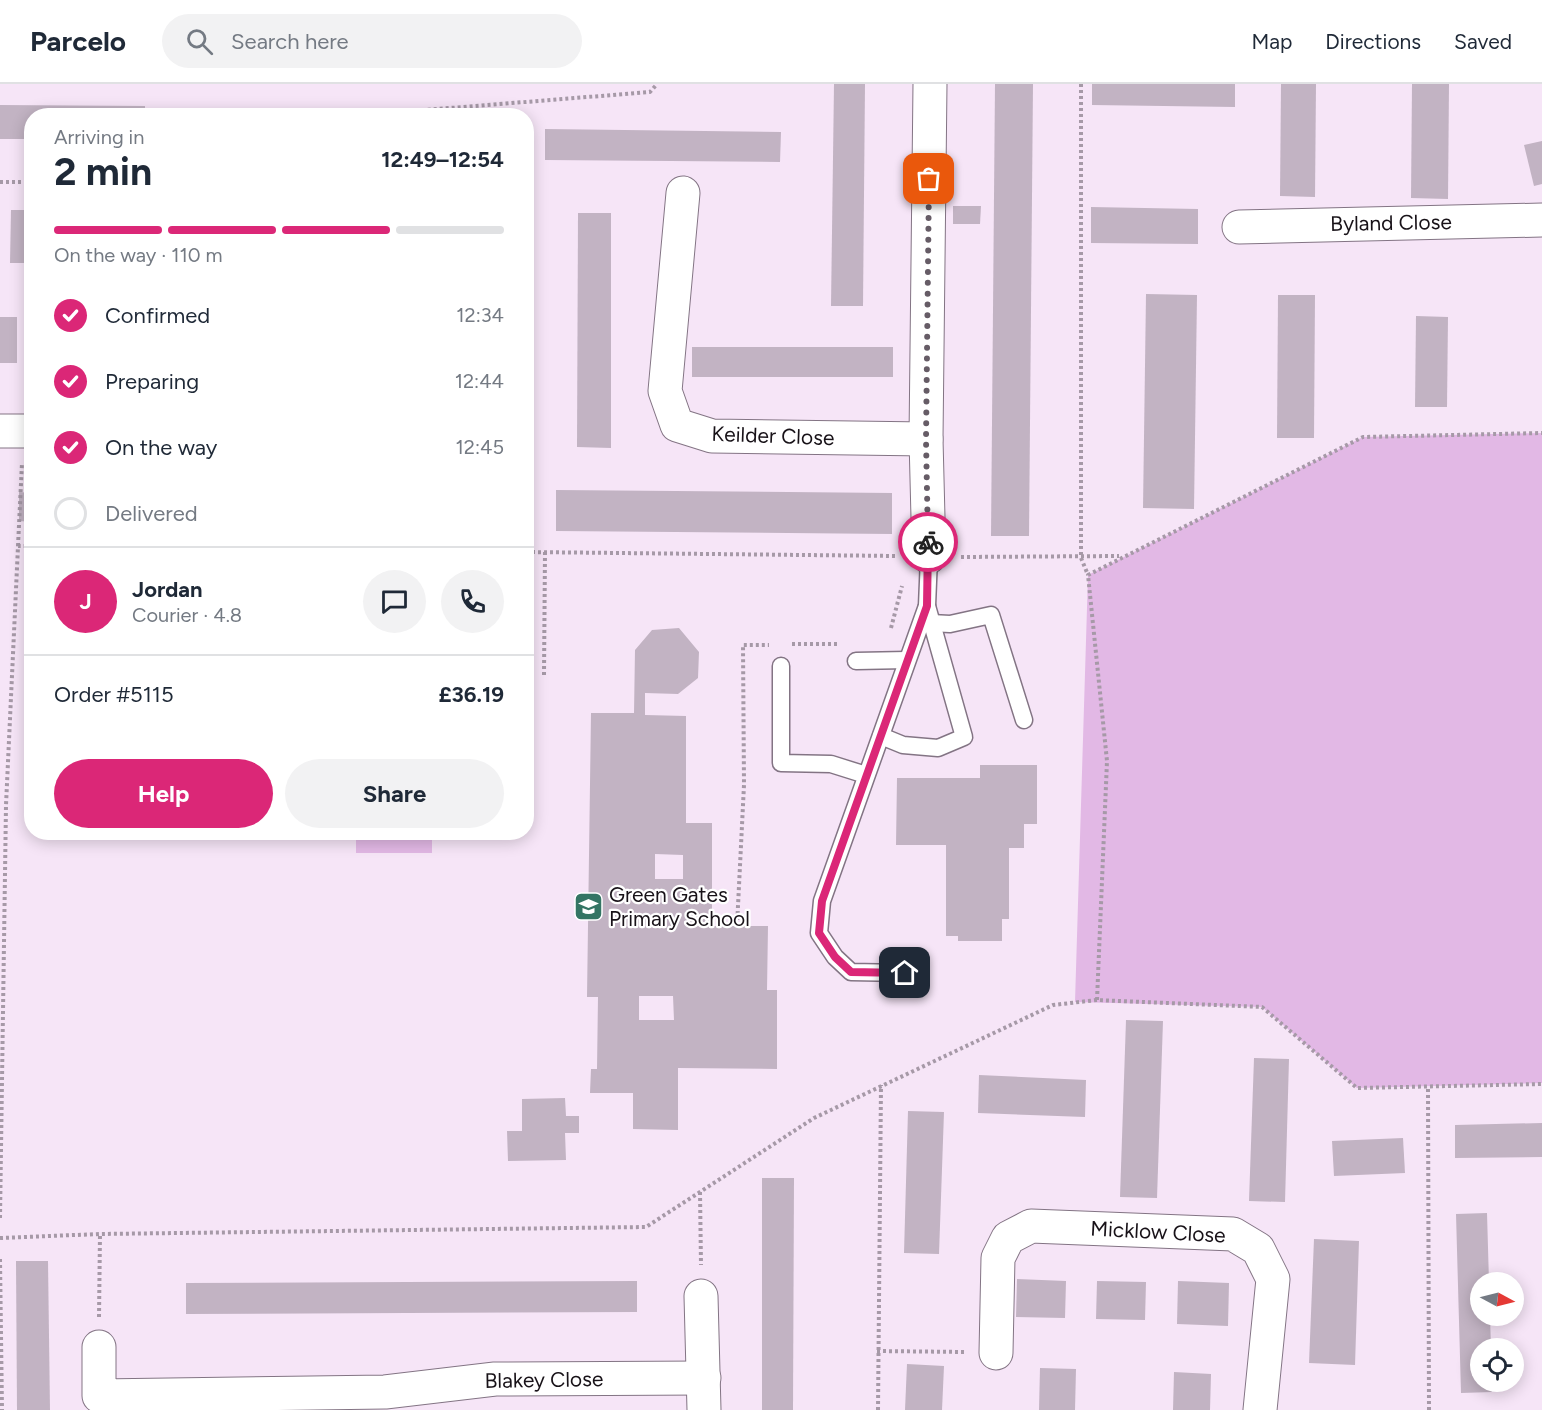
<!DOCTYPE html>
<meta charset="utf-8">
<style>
body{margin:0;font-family:Figtree,sans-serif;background:#f2f2f3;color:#1f2937;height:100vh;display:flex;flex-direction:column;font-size:22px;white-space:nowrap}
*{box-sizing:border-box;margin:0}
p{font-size:20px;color:#747a83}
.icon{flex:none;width:33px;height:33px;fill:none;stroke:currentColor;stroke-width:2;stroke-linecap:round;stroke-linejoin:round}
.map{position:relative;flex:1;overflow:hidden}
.side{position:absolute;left:24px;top:24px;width:510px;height:732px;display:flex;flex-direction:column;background:#fff;border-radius:24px;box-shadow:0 3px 15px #0003}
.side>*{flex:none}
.needle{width:39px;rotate:97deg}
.controls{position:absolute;left:1470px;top:1188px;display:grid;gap:12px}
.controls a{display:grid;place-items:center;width:54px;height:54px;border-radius:50%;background:#fff;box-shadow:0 3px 15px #0003;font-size:30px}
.pin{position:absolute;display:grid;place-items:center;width:51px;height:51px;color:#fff;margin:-26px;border-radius:12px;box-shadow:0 3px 9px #0006}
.courier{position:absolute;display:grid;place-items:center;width:60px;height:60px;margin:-30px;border:4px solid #db2777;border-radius:50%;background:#fff;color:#222;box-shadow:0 2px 8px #0007}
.headline em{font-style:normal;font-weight:700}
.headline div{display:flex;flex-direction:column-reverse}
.headline{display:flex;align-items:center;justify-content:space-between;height:102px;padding:0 30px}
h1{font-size:39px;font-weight:700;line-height:45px}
.bar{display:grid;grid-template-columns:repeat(4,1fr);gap:9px 6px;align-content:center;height:72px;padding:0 30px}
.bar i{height:8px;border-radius:4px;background:#e0e1e3}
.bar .selected{background:#db2777}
.bar p{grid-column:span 4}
.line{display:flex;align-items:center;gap:15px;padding:0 30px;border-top:2px solid #e0e1e3}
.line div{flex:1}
.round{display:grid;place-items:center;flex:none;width:63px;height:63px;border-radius:32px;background:#f2f2f3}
ol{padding:0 30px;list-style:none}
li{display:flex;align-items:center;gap:18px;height:66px}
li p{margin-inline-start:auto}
li .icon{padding:6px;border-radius:50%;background:#db2777;color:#fff;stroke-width:4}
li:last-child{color:#747a83}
li i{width:33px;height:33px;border:3px solid #e0e1e3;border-radius:50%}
.button{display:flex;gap:12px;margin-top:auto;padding:12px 30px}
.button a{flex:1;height:69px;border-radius:36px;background:#db2777;color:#fff;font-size:24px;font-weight:700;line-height:69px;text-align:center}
.button a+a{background:#f2f2f3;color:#1f2937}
header{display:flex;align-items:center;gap:36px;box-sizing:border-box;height:84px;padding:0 30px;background:#fff;border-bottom:2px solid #e0e1e3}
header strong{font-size:28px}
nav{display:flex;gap:33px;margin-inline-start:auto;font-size:21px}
.search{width:420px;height:54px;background:#f2f2f3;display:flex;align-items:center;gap:15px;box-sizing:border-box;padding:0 21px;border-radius:33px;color:#747a83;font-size:22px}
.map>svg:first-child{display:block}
.green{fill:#e2b8e5}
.building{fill:#c2b3c3;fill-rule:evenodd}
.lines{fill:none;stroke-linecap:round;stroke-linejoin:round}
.lane-casing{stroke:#837484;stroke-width:19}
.street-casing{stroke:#837484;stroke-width:35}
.path{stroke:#a699a7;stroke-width:4;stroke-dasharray:3 3;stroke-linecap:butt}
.lane{stroke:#fff;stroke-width:16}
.street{stroke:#fff;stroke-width:33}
.done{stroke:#665c66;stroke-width:6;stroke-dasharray:0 10.8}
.route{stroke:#db2777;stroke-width:8}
.labels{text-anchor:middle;stroke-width:4.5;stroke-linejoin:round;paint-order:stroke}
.street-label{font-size:21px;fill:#181218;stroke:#fff}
.poi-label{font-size:21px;fill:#181218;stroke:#fff;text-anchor:start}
</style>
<header>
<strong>Parcelo</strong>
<div class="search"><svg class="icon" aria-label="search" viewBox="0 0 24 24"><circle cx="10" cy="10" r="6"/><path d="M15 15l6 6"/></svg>Search here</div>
<nav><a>Map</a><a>Directions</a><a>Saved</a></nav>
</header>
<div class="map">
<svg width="1542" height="1326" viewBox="0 0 1542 1326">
<rect width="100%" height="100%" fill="#f6e5f7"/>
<g class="green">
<polygon points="1542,349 1542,999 1357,1004 1262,923 1075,918 1088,491 1363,353"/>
<rect x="356" y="749" width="76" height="20"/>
</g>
<g class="building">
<polygon points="834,0 865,0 863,222 831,222"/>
<polygon points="995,0 1033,0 1029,452 991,452"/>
<polygon points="1092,0 1235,0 1235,23 1092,21"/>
<polygon points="1281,0 1316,0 1315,113 1280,112"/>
<polygon points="1412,0 1449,0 1448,115 1411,114"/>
<polygon points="0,21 145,22 145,32 32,32 32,55 0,55"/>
<polygon points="545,45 781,48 780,78 545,76"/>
<polygon points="1542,57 1542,100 1534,102 1524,61"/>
<polygon points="953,122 981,122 980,140 953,140"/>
<polygon points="1091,123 1198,125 1198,160 1091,159"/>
<polygon points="11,126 32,126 32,179 10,179"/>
<polygon points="578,129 611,129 611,364 577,363"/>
<polygon points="1146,210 1197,211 1194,425 1143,424"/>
<polygon points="1278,211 1315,211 1314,354 1277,354"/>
<polygon points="1416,232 1448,233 1447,323 1415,323"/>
<rect x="0" y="233" width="17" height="46"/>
<rect x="27" y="233" width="5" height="46"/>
<rect x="692" y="263" width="201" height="30"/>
<polygon points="556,406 892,409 892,450 556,447"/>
<polygon points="19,408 32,409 32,438 19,437"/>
<path d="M679,544L699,568L698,594L678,610L645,609V631L686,632V739H712V842H768L767,906H777V985L678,984V1046L633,1045V1009H590L591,985H597L598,913H587L591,629H634L635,566L652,546ZM655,770L683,771V795H655ZM639,912H673L674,936H639Z"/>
<polygon points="980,681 1037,681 1037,740 1024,740 1024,764 1009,764 1009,835 1002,835 1002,857 958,857 958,852 946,852 946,761 896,761 897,694 980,694"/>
<polygon points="1126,936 1163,937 1157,1114 1120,1113"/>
<polygon points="1254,974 1289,975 1285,1118 1249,1117"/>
<polygon points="979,991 1086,996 1085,1033 978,1029"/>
<polygon points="565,1014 566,1032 579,1032 579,1049 565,1049 566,1076 508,1077 507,1047 522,1047 522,1015"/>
<polygon points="908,1027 944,1028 939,1170 904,1169"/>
<polygon points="1542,1039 1542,1073 1455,1074 1455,1041"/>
<polygon points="1403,1054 1405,1089 1334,1092 1332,1057"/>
<polygon points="762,1094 794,1094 793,1326 762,1326"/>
<polygon points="1487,1129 1489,1198 1480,1198 1480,1232 1490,1232 1491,1264 1480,1264 1480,1298 1492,1298 1492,1308 1461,1309 1456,1130"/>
<polygon points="1314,1155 1359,1157 1355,1281 1309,1279"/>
<polygon points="16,1177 48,1177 50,1326 17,1326"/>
<polygon points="1017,1195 1066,1197 1065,1234 1016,1233"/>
<polygon points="637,1197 637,1228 186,1230 186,1199"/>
<polygon points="1097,1197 1146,1198 1145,1236 1096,1235"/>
<polygon points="1178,1197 1229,1199 1228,1242 1177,1240"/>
<polygon points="907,1280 944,1282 942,1326 905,1326"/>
<polygon points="1040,1284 1076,1285 1075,1326 1039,1326"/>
<polygon points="1174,1288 1211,1290 1210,1326 1173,1326"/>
</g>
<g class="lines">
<defs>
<g id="lane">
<polyline points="931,539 950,540 991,531 1024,636"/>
<polyline points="856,577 907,576"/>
<polyline points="781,582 781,679 831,680 866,691"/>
<polyline points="881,652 903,661 938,664 964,653 927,522"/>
<polyline points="905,889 851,888 835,873 819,849 822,817 927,522 929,473"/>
</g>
<g id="street">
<polyline points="683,109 665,307 677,341 712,352 926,355"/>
<polyline points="1239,143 1542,136"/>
<polyline points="0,347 32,347"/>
<polyline points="929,473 926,355 930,0"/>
<polyline points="701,1212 704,1326"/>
<polyline points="99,1263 99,1312 385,1308 495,1295 704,1294"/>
<polyline points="996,1269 998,1174 1008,1154 1031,1142 1233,1150 1258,1165 1273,1195 1260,1326"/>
</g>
</defs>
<use href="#lane" class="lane-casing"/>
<use href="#street" class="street-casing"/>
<g class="path">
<polyline points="1081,0 1081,474 1088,491"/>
<polyline points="350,32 650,8 657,0"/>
<polyline points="0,98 32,98"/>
<polyline points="18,462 22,379"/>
<polyline points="526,468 897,472"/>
<polyline points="961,473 1119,472"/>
<polyline points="891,544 902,502"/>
<polyline points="792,560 838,560"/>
<polyline points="544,591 545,468"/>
<polyline points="737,842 744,701 743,561 769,561"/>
<polyline points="1097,916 1107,677 1088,491 1363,353 1542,349"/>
<polyline points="1428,1005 1429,1326"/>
<polyline points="700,1108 701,1181"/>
<polyline points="0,1134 6,721 18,462 32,462"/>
<polyline points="0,1154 100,1150 646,1143 814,1034 1053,921 1097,916 1262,923 1357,1004 1542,1000"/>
<polyline points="0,1175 2,1326"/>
<polyline points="99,1233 100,1150"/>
<polyline points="877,1267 965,1268"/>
<polyline points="878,1326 881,1001"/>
</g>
<use href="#lane" class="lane"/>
<use href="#street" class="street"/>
</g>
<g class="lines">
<polyline class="done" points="928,458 926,356 929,95"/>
<polyline class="route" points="905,889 851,888 835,873 819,849 822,817 927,522 928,458"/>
</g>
<defs>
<symbol id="school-square" viewBox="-11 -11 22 22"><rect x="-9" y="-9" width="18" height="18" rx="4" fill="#347564" stroke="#fff"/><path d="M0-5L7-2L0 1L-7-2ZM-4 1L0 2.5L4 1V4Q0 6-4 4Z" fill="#fff"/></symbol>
</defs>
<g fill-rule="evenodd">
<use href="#school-square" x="572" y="806" width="33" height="33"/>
</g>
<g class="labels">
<g class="street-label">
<text transform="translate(1391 139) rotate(-1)" y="7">Byland Close</text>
<text transform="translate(773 352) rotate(2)" y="7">Keilder Close</text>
<text transform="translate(1158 1148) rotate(3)" y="7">Micklow Close</text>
<text transform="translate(544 1296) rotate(-1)" y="7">Blakey Close</text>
</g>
<g class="poi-label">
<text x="609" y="818">Green Gates<tspan x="609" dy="24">Primary School</tspan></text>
</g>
</g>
</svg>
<div class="controls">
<a><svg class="needle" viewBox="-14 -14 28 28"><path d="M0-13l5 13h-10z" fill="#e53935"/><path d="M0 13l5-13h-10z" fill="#747a83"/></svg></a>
<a><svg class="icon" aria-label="locate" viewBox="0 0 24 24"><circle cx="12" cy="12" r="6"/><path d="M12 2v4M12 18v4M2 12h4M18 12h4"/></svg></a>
</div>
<div class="pin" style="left:929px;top:95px;background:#ea580c"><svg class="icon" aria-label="bag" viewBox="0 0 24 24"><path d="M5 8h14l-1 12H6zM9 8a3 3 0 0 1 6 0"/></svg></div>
<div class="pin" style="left:905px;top:889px;background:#1f2937"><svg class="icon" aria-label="home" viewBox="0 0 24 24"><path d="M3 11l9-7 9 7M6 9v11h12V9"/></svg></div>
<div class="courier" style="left:928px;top:458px"><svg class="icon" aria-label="bike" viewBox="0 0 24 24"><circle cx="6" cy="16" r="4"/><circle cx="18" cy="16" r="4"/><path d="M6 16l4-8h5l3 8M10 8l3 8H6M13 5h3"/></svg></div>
<section class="side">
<div class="headline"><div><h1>2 min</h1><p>Arriving in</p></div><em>12:49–12:54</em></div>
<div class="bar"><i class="selected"></i><i class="selected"></i><i class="selected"></i><i></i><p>On the way · 110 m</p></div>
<ol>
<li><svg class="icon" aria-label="check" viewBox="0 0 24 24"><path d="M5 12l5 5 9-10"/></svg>Confirmed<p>12:34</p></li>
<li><svg class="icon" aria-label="check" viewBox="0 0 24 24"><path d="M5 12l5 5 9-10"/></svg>Preparing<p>12:44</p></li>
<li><svg class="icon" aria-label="check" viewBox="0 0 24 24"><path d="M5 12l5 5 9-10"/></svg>On the way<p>12:45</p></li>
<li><i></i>Delivered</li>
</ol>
<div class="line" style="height:108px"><b class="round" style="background:#db2777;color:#fff">J</b><div><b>Jordan</b><p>Courier · 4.8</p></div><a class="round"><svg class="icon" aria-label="chat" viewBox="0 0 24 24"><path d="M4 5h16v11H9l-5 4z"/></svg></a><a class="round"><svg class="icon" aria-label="phone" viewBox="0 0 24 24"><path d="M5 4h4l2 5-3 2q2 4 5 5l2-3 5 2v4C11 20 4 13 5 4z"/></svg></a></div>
<div class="line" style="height:78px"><div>Order #5115</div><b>£36.19</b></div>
<div class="button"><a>Help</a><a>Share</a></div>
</section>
</div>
